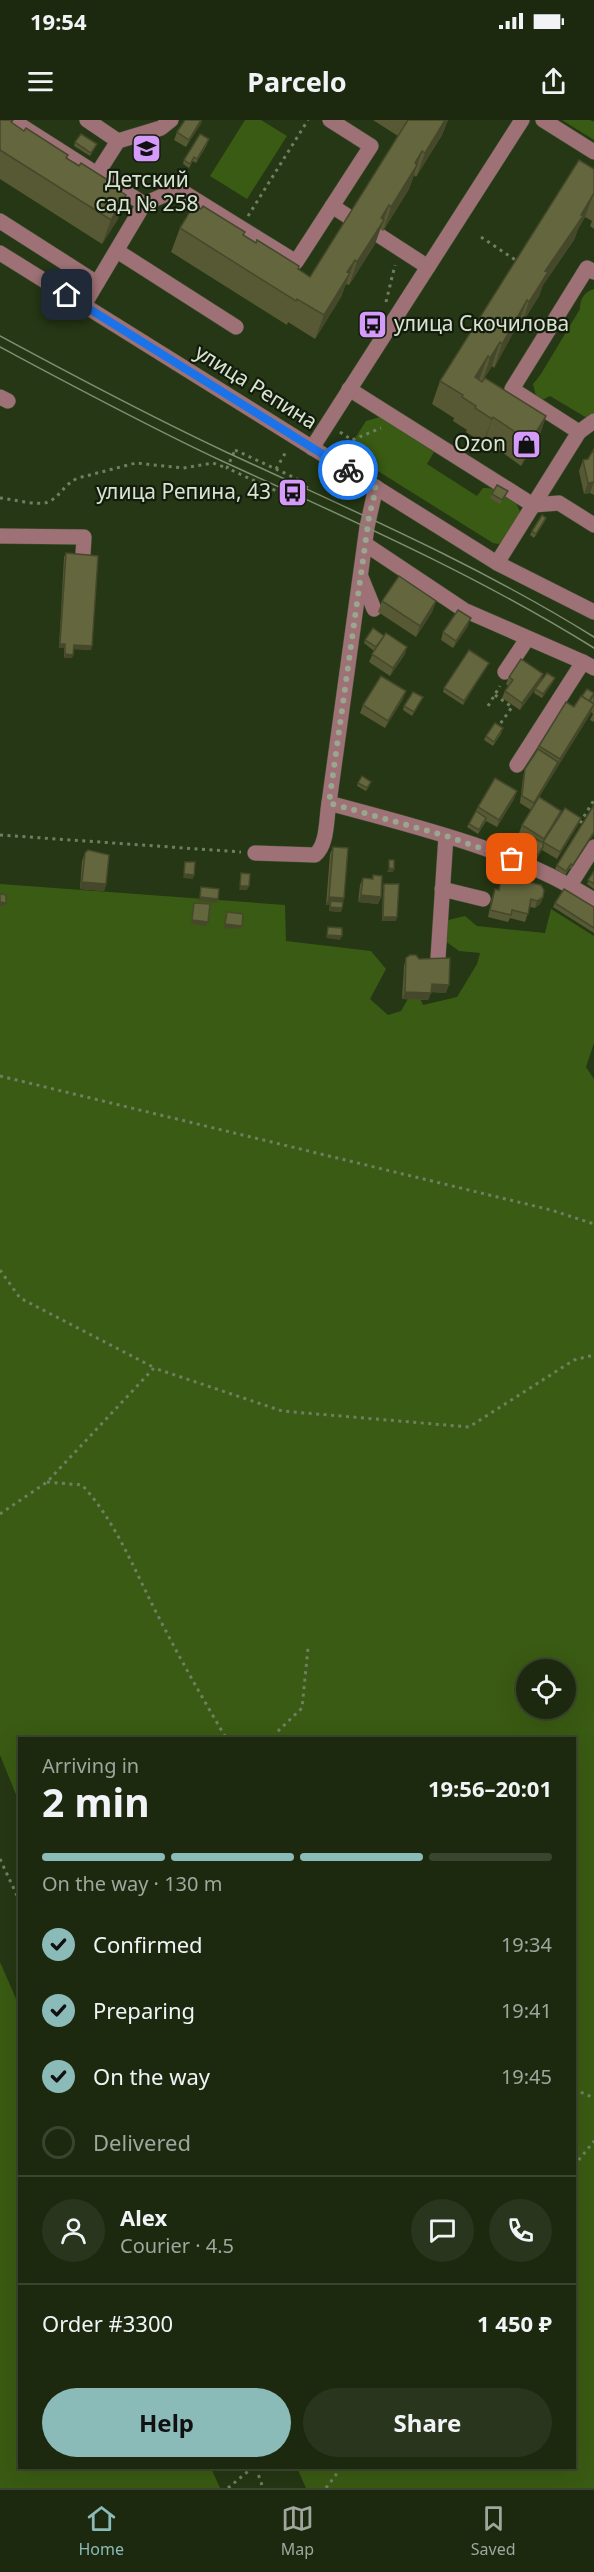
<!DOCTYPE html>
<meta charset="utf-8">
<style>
body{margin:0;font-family:"Noto Sans",sans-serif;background:#29351d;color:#f1f3f6;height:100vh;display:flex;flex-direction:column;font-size:22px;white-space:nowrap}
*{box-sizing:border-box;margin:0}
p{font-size:20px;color:#a0a69e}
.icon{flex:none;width:33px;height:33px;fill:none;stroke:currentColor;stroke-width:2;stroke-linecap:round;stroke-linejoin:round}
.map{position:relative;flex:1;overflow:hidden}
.drawer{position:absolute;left:18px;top:1617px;width:558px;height:732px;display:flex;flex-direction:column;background:#1c290f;border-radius:0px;box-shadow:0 6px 24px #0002,0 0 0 2px #3a452f}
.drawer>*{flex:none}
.fabs{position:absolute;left:516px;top:1539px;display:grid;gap:12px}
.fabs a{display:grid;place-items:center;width:60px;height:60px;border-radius:50%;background:#1c290f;box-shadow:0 6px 24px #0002,0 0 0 2px #3a452f;font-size:30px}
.pin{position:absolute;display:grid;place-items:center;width:51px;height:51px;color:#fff;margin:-26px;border-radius:12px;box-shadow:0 3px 9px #0006}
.courier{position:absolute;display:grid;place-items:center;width:60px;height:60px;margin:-30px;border:4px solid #1a73e8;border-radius:50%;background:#fff;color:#222;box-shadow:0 2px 8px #0007}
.head em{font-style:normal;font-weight:700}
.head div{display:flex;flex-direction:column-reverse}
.head{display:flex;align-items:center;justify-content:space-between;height:102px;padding:0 24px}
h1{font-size:39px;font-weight:700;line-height:45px}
.bar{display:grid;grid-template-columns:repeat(4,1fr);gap:9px 6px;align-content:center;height:72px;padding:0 24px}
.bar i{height:8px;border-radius:4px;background:#3a452f}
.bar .selected{background:#8bbbb9}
.bar p{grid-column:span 4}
.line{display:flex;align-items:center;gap:15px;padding:0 24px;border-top:2px solid #3a452f}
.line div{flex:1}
.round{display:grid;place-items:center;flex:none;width:63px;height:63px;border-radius:32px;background:#29351d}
ol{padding:0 24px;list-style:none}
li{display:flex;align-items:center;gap:18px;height:66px}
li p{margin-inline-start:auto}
li .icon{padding:6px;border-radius:50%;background:#8bbbb9;color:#111;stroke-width:4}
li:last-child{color:#a0a69e}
li i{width:33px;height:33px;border:3px solid #3a452f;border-radius:50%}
.button{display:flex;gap:12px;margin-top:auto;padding:12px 24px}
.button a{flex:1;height:69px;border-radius:36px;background:#8bbbb9;color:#111;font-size:24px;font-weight:700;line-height:69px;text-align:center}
.button a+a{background:#29351d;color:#f1f3f6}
.status{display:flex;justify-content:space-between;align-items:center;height:42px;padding:0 30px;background:#1c290f;direction:ltr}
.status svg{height:16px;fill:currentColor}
header{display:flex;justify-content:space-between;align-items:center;height:78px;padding:0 24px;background:#1c290f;font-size:27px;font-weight:700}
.tabs{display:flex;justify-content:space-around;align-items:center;height:84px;border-top:2px solid #3a452f;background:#1c290f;font-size:16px;color:#a0a69e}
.tabs a{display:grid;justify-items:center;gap:3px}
.tabs .selected{color:#8bbbb9}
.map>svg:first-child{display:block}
.green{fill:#3a5b13;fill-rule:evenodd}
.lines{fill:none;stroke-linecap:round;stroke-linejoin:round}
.minor-casing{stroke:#425332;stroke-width:16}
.path{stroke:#6f7f62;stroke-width:3;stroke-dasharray:3 4.5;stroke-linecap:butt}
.minor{stroke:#9d7175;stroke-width:15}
.tram{stroke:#7e8d72;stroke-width:1.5}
.wall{fill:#565934}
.shaded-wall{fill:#46482b}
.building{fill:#64673d;stroke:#46482b;stroke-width:1.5}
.done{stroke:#99a78e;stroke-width:6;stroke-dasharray:0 10.8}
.route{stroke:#1a73e8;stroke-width:8}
.labels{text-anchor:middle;stroke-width:4.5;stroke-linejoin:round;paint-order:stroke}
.poi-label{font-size:21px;fill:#d8e4d0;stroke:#141c0d;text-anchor:end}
.street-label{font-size:21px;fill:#d8e4d0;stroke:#141c0d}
</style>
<div class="status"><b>19:54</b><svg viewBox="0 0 49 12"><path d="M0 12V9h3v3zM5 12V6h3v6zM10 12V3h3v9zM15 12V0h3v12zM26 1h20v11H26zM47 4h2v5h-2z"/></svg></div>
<header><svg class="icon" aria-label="menu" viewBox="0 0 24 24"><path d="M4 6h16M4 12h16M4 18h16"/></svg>Parcelo<svg class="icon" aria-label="share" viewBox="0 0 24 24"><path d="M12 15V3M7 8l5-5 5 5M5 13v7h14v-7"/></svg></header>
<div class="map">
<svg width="594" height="2368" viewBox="0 0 594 2368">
<rect width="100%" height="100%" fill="#253714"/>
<g class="green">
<polygon points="245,0 261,0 287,16 247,79 210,56"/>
<polygon points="562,0 590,0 594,2 594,20"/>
<path d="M594,169V294L587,298L550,276L542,280L536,276L533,264L541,254L580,189C580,179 584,172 594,169Z"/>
<path d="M380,297L434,332L427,344L477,376L483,368C500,367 518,378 521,396L509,415L499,424L493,423L349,333L350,326L366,301Z"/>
<path d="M0,764L285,785L286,821L371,831L386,849L370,879L388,895L401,891L409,877L418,874L423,885L457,877L477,844L480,833L459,831L445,821L448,800L465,796L477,806L545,813L551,789L594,816V923L586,947L594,959V2368H306L297,2348H574V1618H20L19,1682L0,1635ZM526,1550H566V1588H526Z"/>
<polygon points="0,1842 20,1888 20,2348 211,2348 220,2368 0,2368"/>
</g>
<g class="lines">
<defs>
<g id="minor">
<polyline points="12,0 144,84"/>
<polyline points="87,0 118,21"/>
<polyline points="543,0 594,32"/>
<polyline points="97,54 118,21 161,8 171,0"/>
<polyline points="332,86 352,99"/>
<polyline points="0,101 97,163"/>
<polyline points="377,114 428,147"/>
<polyline points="117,131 236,207"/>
<polyline points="0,133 497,443 594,492"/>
<polyline points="84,185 144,84 178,69 296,142 371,26 330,0"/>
<polyline points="349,269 533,385 559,383 594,405"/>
<polyline points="0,277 8,281"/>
<polyline points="579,312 594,301"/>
<polyline points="312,328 522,0"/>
<path d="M376,367L367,407L329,683C419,708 514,729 594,780"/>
<polyline points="0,416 84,417 83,434"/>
<polyline points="365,424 464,490 583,542"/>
<polyline points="497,443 579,312 512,269 587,148 594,152"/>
<polyline points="361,457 374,489"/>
<polyline points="505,552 527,519"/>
<polyline points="517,645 583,542 594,548"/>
<path d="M255,733L315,735C328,724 326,699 329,683"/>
<polyline points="570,765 594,727"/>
<polyline points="442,769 483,779"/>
<polyline points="438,838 446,716"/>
</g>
</defs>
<use href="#minor" class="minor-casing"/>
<g class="path">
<polyline points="248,96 308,0"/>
<polyline points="481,117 517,141"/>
<polyline points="386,182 395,145"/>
<polyline points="303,304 314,295"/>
<polyline points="340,312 352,320 381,308"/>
<polygon points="235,330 308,364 300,382 227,348"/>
<polyline points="276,349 287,330"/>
<path d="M0,378C14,379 42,388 52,380C62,373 66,363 78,358L136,343L183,348L213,343L227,348"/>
<polyline points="495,575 512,587 498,607"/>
<polyline points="488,586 500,566"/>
<polyline points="580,703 594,680"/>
<polyline points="0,715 241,732"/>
<polyline points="0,956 551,1090 594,1104"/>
<polyline points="0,1150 20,1178 153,1247"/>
<path d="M47,1362L82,1365C113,1398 132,1444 152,1484C175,1530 200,1574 226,1618"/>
<polyline points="0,1394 47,1362 154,1248 282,1291 469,1307 574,1240 594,1235"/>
<polyline points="276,1618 276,1613 302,1588 308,1528"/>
<polyline points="0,1739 20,1782"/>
<polyline points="574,1969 594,1978"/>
<polyline points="574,2046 594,2021"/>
<polyline points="256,2348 263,2368"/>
<polyline points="228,2368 252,2348"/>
<polyline points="326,2368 341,2348"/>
</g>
<use href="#minor" class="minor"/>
<g class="tram">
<path d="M0,216C74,256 149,296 226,332C351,390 477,444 594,517"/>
<path d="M0,227C73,266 147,306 222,341C349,399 475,454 594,528"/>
</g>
</g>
<g class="wall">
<polygon points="0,0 13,0 12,3 24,11 68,35 67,38 122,69 120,72 118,99 102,124 0,59"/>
<polygon points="185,0 202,0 186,27 174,20 177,12"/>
<polygon points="373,0 448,0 442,15 416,57 414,55 409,69 383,111 380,109 375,124 349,165 346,164 341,177 315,219 288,202 287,205 171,132 180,108 243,116 256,123 299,146 298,150 310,157 398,16"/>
<polygon points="75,22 95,28 90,36 74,26"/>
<polygon points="208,23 196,43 193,41 189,48 183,44 184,40"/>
<polygon points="594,49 594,109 590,106 592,101 585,97 578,109 574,120 543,165 539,176 521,205 518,204 494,248 492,246 482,262 546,296 538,320 521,346 485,320 483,323 466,312 467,310 453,301 454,298 432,284 440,261"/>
<polygon points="594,329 594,375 590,373 584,374 579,351 583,340 588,339"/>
<polygon points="492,374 506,375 500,384 490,378"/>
<polygon points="545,401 534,418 530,415 532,411"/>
<polygon points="66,433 91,530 74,529 72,538 64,538 64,528 59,528 64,437"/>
<polygon points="382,481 436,481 432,492 416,517 378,492"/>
<polygon points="468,506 453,528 441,520 443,512"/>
<polygon points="365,520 405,534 390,556 369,542 374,531 364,523"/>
<polygon points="487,546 463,585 443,572 444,568"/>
<polygon points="543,554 540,562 520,590 502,578 505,571 508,566 506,564 509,557"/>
<polygon points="553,562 542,578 534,573 535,569"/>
<polygon points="594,573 590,581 594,575 594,602 590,600 593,594 591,592 539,677 561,691 559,697 581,698 578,705 557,739 542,730 536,740 518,728 524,716 519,713 522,705 531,690 520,683 523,657 525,649 539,626 582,576"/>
<polygon points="423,577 412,596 403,590 404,586"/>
<polygon points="403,579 385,608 360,593 363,585"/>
<polygon points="502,612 493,626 484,620 486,616"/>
<polygon points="358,663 370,665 366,671 357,666"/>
<polygon points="517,671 514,679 497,707 486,701 478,714 467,707 478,687"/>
<polygon points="594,685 594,714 571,749 570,748 565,755 555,749 557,745"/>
<polygon points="333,727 343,783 341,792 329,791 330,785 326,785 330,734"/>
<polygon points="85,733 106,764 104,771 80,769 82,741"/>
<polygon points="594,751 594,769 587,764"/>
<polygon points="373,755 381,777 378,784 358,782 360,765 363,758 372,759"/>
<polygon points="502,756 543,777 540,784 535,788 530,787 525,802 510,798 508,802 488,797 492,777 495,769 498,770"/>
<polygon points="384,764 396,801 382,801 383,767"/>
<polygon points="555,783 594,787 594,813 553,787"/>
<polygon points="406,838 446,873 431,872 428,880 402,879 404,846"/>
</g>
<g class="shaded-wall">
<polygon points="201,0 202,0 201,4 186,27 189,20"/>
<polygon points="445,0 448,0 442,15 416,57 425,33"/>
<polygon points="422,31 409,69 383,111 391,87"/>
<polygon points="594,73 585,97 578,109 574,120 543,165 539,176 521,205 529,182 545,151"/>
<polygon points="126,75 118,99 102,124 111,100"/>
<polygon points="389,85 375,124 349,165 357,142 381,98"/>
<polygon points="355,140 341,177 315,219 324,195"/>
<polygon points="527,180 518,204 494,248 502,224"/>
<polygon points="500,222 492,246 482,262 490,238"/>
<polygon points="488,236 479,260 466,281 475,257"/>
<polygon points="546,296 538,320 521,346 530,322"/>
<polygon points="493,297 485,320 483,323 492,299"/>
<polygon points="594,362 590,373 584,374 588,363"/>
<polygon points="436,481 432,492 416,517 420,506"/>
<polygon points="471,498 468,506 453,528 456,521"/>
<polygon points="60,524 65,524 64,528 59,528"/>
<polygon points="74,525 92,526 91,530 72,529"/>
<polygon points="407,527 405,534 390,556 393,548"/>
<polygon points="65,534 73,535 72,538 64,538"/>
<polygon points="489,543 487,546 463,585 464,581"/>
<polygon points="543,554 540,562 520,590 522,583"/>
<polygon points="555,558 553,562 542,578 543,574"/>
<polygon points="406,571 403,579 385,608 388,601"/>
<polygon points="594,584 590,595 531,690 534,683 560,639"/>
<polygon points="517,671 514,679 497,707 499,700"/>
<polygon points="561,691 558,698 541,726 544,719"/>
<polygon points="581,698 578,705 557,739 560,732"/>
<polygon points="594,712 594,714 571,749 573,745"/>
<polygon points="389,748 394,749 393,752 387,752"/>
<polygon points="184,754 194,755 193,759 183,758"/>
<polygon points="82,762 106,764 104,771 80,769"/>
<polygon points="240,766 249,766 247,770 239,770"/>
<polygon points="361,775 381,777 378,784 358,782"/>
<polygon points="200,777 218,779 217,783 199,781"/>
<polygon points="329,777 344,778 342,786 331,781 330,785 326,785"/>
<polygon points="543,777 540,784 535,788 537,781"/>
<polygon points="0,782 6,783 4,786 0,786"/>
<polygon points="330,787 342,788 341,792 329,791"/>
<polygon points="383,797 397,797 396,801 382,801"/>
<polygon points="192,800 208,802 206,806 191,804"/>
<polygon points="225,804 242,806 241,809 224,808"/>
<polygon points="327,815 342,816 340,820 326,818"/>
<polygon points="432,864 449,865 446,873 429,872"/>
<polygon points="405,872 431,873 428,880 402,879"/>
</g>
<g class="building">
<polygon points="0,0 13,0 11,2 24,11 26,8 68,35 66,38 79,46 81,43 122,69 120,71 126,75 111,100 0,30"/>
<polygon points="185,0 201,0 189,20 177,12"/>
<polygon points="408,0 445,0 425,33 422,31 415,43 417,45 391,87 389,85 381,98 384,100 357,142 355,140 347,152 350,153 324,195 297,179 296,181 180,108 194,85 201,89 203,86 245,112 243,115 256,123 257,120 299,146 298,149 310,157"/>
<polygon points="81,14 97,24 91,33 75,22"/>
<polygon points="200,14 209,19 197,39 194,37 190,44 184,40"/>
<polygon points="579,40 594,49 594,73 581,95 583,96 545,151 548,152 529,182 527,180 502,224 500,222 490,238 488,236 475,257 482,262 485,258 546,296 530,322 493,297 492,299 475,288 476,286 462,277 463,275 440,261"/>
<polygon points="594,329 594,362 588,363 583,340 588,339"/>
<polygon points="497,365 508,371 502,380 492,374"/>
<polygon points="542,395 546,398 536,414 532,411"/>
<polygon points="66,433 98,436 92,526 74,525 73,535 65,534 65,524 60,524"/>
<polygon points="399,456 436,481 420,506 382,481"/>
<polygon points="458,490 471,498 456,521 443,512"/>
<polygon points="373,508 384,516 376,527 365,520"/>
<polygon points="386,513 407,527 393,548 372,534"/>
<polygon points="469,530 489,543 464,581 444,568"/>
<polygon points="521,539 543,554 522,583 505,571 513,560 509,557"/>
<polygon points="547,553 555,558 543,574 535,569"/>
<polygon points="381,556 406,571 388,601 363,585"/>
<polygon points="587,569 594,573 589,581 582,576"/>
<polygon points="413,572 423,577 414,592 404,586"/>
<polygon points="594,575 594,584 590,581"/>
<polygon points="581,576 594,584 560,639 539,626 566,582 574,587"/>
<polygon points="495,603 503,608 494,622 486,616"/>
<polygon points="538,629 558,642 534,683 522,676 525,649"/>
<polygon points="362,656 371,662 367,668 358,663"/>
<polygon points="495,658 517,671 499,700 478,687"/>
<polygon points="539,677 561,691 544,719 522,705"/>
<polygon points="594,685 594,712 573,745 571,744 566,751 557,745"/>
<polygon points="565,688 581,698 560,732 543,722"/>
<polygon points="476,691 486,698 479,710 469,704"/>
<polygon points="526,713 543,723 543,727 537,736 519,725"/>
<polygon points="333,727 348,728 344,778 329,777"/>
<polygon points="88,730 109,735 106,764 82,762 85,733"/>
<polygon points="389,740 394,740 394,749 389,748"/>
<polygon points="185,742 195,742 194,755 184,754"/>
<polygon points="594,751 594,764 588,760"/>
<polygon points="241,753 250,754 249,766 240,766"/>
<polygon points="373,755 382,756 381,777 361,775 363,758 373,759"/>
<polygon points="502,756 541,765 544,770 543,777 537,781 531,779 528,794 512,790 511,795 490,790 495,769 499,770"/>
<polygon points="384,764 399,764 397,797 383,797"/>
<polygon points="201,767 219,769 218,779 200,777"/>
<polygon points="564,769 594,787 594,808 555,783"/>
<polygon points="0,774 6,775 6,783 0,782"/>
<polygon points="331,781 343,782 342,788 330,787"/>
<polygon points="194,783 210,784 208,802 192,800"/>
<polygon points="227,792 243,794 242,806 225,804"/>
<polygon points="328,807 342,808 342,816 327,815"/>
<polygon points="410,835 416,835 419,839 450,838 449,865 432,864 431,873 405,872 406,838"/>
</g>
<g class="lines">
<polyline class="done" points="348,350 376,368 369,397 329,683 446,716 512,739"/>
<polyline class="route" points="67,175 348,350"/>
</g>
<defs>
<symbol id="school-square" viewBox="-11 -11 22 22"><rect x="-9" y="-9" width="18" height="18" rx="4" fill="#d59bfa" stroke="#141c0d"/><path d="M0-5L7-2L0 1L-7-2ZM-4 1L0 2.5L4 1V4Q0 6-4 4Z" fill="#111"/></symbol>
<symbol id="bus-square" viewBox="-11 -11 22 22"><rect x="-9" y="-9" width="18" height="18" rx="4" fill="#d59bfa" stroke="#141c0d"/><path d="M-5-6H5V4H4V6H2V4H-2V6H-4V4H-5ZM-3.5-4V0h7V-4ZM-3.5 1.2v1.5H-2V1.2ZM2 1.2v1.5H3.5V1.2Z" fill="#111"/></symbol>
<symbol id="shop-square" viewBox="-11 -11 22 22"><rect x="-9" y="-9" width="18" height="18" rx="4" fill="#d59bfa" stroke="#141c0d"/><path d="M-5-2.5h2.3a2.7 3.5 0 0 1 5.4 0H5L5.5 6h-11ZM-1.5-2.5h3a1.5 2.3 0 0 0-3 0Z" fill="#111"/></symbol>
</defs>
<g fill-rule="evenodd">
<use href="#school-square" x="130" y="12" width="33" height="33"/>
<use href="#bus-square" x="356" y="188" width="33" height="33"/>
<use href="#shop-square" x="510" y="308" width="33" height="33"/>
<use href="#bus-square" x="276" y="356" width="33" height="33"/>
</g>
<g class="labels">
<g class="poi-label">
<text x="147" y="67" text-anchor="middle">Детский<tspan x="147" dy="24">сад № 258</tspan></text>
<text x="394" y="211" text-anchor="start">улица Скочилова</text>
<text x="506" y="331">Ozon</text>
<text x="271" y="379">улица Репина, 43</text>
</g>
<g class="street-label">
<text transform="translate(256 267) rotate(32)" y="7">улица Репина</text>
</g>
</g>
</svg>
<div class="fabs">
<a><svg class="icon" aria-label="locate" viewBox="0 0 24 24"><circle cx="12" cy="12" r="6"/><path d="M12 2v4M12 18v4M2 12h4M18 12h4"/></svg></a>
</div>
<div class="pin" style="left:512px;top:739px;background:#ea580c"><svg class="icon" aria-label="bag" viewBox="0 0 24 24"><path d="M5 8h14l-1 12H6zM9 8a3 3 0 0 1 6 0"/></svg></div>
<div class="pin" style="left:67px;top:175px;background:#1f2937"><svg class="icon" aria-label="home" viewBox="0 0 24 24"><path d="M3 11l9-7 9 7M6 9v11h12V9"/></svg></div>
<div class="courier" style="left:348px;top:350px"><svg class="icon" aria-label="bike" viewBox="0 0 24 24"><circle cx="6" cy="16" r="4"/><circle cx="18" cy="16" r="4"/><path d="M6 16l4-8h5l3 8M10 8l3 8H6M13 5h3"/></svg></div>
<section class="drawer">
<div class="head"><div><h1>2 min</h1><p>Arriving in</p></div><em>19:56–20:01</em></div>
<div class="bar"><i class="selected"></i><i class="selected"></i><i class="selected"></i><i></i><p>On the way · 130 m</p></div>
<ol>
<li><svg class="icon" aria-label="check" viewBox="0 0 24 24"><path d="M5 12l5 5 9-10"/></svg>Confirmed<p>19:34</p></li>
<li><svg class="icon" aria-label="check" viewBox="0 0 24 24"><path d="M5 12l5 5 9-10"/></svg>Preparing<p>19:41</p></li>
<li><svg class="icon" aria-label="check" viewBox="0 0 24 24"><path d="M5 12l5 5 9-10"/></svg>On the way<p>19:45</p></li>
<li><i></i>Delivered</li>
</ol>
<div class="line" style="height:108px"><a class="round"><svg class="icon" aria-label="person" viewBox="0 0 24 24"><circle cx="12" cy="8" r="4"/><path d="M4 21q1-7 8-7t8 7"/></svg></a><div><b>Alex</b><p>Courier · 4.5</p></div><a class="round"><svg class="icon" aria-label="chat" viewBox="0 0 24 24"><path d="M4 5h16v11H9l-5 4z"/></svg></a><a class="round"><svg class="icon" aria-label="phone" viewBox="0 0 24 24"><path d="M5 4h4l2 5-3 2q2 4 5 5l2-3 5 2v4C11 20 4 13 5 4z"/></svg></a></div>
<div class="line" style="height:78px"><div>Order #3300</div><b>1 450 ₽</b></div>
<div class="button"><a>Help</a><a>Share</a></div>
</section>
</div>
<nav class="tabs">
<a class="selected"><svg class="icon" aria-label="home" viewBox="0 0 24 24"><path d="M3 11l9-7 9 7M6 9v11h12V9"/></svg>Home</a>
<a><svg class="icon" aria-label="map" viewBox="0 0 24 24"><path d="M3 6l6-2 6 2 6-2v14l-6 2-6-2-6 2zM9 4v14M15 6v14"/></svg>Map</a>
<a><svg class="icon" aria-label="saved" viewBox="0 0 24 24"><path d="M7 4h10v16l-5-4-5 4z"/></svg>Saved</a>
</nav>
